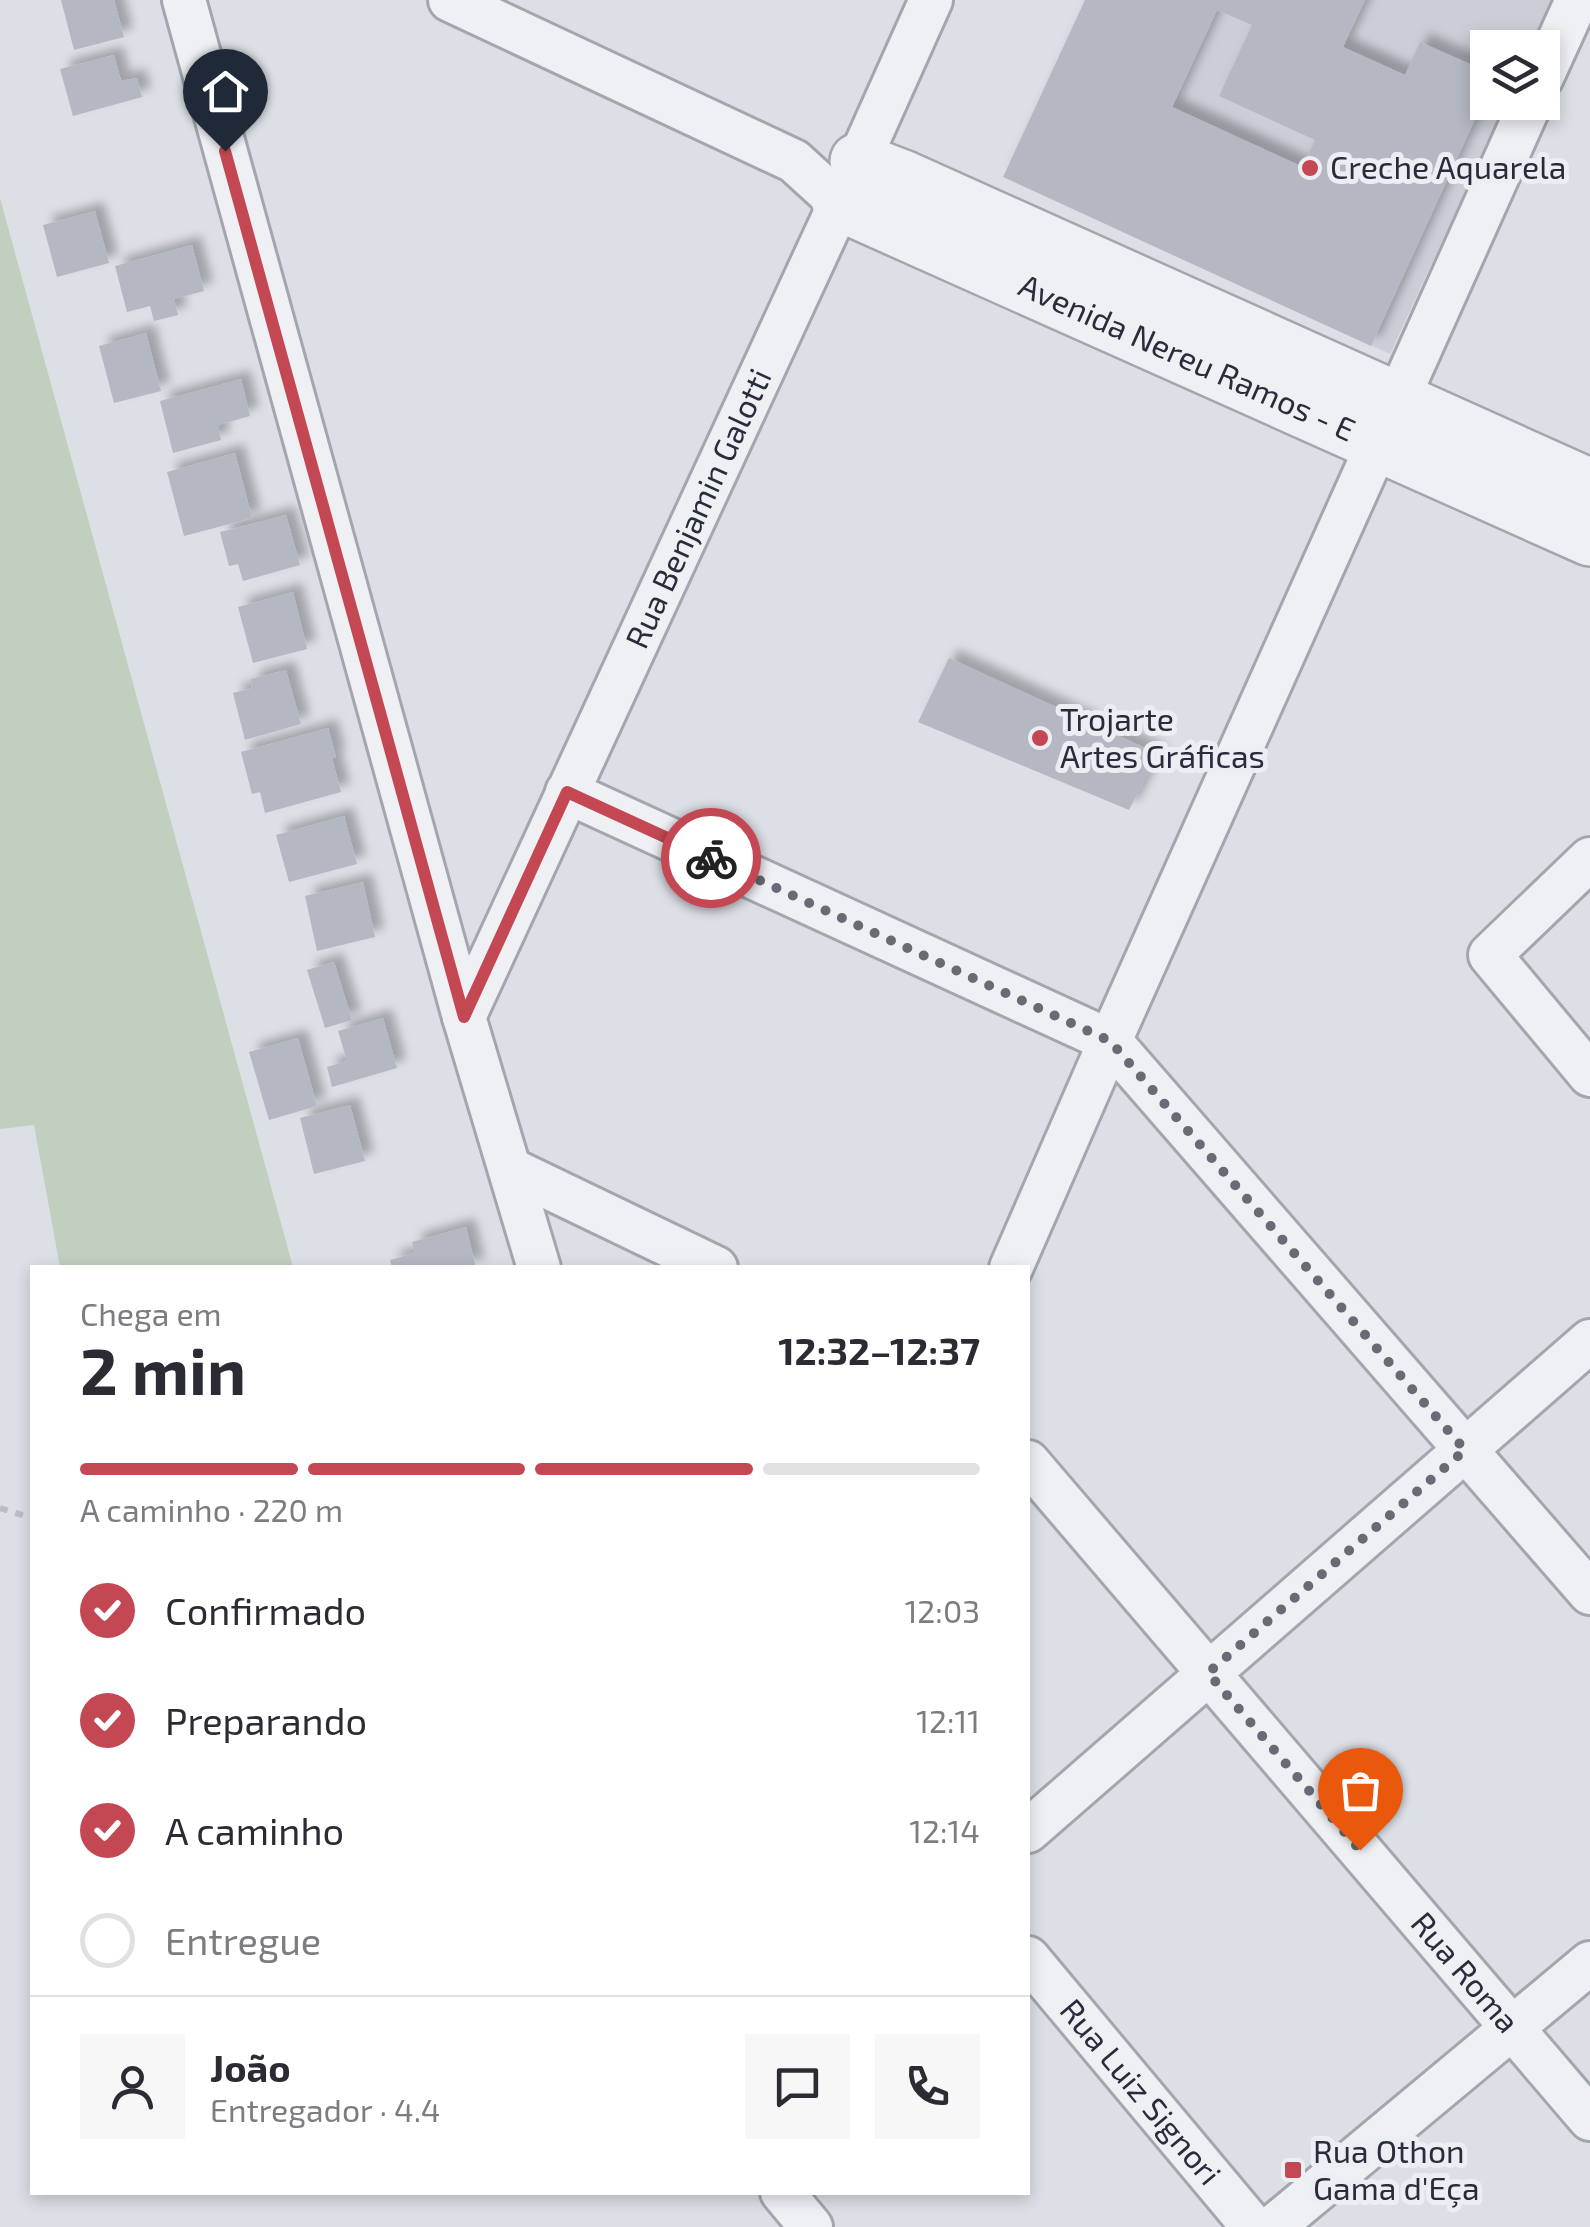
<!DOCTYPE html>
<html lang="pt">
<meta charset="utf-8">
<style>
body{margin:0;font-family:"Exo 2",sans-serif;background:#f7f7f7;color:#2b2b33;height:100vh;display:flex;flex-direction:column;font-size:38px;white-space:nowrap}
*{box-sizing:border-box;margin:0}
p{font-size:32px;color:#7c7c81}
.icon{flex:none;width:55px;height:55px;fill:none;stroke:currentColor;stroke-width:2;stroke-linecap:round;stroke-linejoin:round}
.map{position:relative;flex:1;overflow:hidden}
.side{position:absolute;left:30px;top:1265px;width:1000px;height:930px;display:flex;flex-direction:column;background:#fff;border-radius:0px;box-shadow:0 5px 15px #0003}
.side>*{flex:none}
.fabs{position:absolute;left:1470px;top:30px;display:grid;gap:20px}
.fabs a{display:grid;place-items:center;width:90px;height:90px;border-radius:0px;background:#fff;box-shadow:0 5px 15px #0003;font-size:50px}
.pin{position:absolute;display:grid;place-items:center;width:85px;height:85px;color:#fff;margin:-102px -42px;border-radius:50% 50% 50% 0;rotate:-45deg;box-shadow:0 0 10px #0007}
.pin .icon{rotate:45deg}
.courier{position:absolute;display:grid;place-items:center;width:100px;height:100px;margin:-50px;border:8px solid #c44854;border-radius:50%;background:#fff;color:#222;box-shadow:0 2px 12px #0007}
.headline em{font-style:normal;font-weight:700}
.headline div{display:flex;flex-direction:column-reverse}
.headline{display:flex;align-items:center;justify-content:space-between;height:170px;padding:0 50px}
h1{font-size:65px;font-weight:700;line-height:75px}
.bar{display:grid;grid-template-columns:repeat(4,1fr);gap:15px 10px;align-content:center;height:120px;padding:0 50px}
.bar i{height:12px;border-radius:8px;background:#e1e1e2}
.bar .current{background:#c44854}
.bar p{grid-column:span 4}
.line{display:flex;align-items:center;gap:25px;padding:0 50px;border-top:2px solid #e1e1e2}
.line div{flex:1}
.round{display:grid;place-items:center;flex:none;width:105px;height:105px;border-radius:0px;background:#f7f7f7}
ol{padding:0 50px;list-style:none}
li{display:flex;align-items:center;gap:30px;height:110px}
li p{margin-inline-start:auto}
li .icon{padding:10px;border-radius:50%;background:#c44854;color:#fff;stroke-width:4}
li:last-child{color:#7c7c81}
li i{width:55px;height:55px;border:5px solid #e1e1e2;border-radius:50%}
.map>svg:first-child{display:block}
.built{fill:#cbced7}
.green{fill:#c1cfbe}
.building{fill:#b4b8c2;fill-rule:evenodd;filter:url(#shadow)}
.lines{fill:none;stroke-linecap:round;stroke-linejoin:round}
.minor-casing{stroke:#a2a6af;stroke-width:48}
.tertiary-casing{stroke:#a2a6af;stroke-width:60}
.path{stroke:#bbbdc4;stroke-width:6;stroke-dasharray:8 8;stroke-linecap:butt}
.minor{stroke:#eff0f4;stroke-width:42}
.tertiary{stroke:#eff0f4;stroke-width:55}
.done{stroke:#666b76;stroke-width:10;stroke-dasharray:0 18}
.route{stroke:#c44854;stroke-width:12}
.poi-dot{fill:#c44854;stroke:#ebeef3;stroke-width:4}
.labels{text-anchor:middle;stroke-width:10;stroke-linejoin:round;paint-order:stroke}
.poi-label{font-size:32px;fill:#272d3b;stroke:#ebeef3;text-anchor:start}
.street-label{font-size:32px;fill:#272d3b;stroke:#ebeef3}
</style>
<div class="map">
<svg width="1590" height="2227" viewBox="0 0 1590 2227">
<defs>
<filter id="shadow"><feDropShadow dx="9" dy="-9" stdDeviation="5" flood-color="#0004"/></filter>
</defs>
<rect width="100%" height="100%" fill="#dcdfe5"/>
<polygon class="built" points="1221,0 1553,0 1531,47 1488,48 1488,102 1506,103 1390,354 1116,229"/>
<polygon class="green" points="0,198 293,1267 60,1267 34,1125 0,1129"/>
<g class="building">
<polygon points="61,0 114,0 124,37 74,50"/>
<path d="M1085,0H1365L1343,47L1405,75L1420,42L1488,72V91L1371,346L1003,177ZM1217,10L1252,25L1219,96L1315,140L1303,167L1172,107Z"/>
<polygon points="114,55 121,81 137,78 142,97 73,116 60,69"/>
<polygon points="95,211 109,263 57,277 43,225"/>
<polygon points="192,245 204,291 174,299 178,315 154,321 150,306 127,312 115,266"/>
<polygon points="146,333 161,391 114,403 99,346"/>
<polygon points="241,379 250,416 218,425 221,440 173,453 160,401"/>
<polygon points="235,453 252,518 184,536 167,472"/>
<polygon points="286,515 300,565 243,581 238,564 229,566 220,532"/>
<polygon points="293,592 307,649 253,663 238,607"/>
<polygon points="949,658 1158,754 1129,810 918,722"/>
<polygon points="286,670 301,724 245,740 233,693 252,688 251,679"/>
<polygon points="328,728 336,757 332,758 341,792 265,813 260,792 252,794 241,752"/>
<polygon points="344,816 357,864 289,882 276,835"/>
<polygon points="363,882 375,937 317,951 305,896"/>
<polygon points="334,962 352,1020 325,1028 307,970"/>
<polygon points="383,1018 397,1068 332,1087 327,1067 347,1061 338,1031"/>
<polygon points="298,1038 317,1106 269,1120 249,1052"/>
<polygon points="350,1105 365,1161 314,1174 300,1118"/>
<polygon points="466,1227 476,1268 392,1268 390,1260 415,1253 412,1242"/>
</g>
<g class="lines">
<defs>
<g id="minor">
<polyline points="184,0 464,1017 539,1268"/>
<polyline points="450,0 794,161 840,203"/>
<polyline points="1542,77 1577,0"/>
<polyline points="567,792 1110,1041 1590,1593"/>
<polyline points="1590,859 1490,955 1590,1075"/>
<path id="s1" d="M464,1017L840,203L931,0"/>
<polyline points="510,1169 716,1268"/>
<polyline points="1011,1268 1110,1041 1531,102"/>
<path id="s2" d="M1028,1462L1590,2119"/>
<polyline points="1028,1831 1590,1341"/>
<path id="s3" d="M1028,1958L1253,2227"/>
<polyline points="782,2192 811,2227"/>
<polyline points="1273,2227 1590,1963"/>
</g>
<g id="tertiary">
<polyline points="858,161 905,179 1590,487"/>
<path id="s4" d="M840,203L1590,538"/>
</g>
</defs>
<use href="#minor" class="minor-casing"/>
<use href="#tertiary" class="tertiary-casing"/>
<polyline class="path" points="0,1508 32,1518"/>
<use href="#minor" class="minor"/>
<use href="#tertiary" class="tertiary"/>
</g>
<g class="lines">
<polyline class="done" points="711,858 1110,1041 1465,1450 1208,1673 1360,1850"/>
<polyline class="route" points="225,151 464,1017 567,792 711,858"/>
</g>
<g class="poi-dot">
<circle cx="1310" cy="168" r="10"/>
<circle cx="1040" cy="738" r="10"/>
<rect x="1283" y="2160" width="20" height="20" rx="5"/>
</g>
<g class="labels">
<g class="poi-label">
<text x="1330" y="179">Creche Aquarela</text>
<text x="1060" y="731">Trojarte<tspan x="1060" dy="37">Artes Gráficas</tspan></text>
<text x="1313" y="2163">Rua Othon<tspan x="1313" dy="37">Gama d'Eça</tspan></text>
</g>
<g class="street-label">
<text dy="11" stroke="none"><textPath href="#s4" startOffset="380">Avenida Nereu Ramos - E</textPath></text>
<text dy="11" stroke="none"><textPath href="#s1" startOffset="560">Rua Benjamin Galotti</textPath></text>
<text dy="11" stroke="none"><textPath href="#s2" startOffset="672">Rua Roma</textPath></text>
<text dy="11" stroke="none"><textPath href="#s3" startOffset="175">Rua Luiz Signori</textPath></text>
</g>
</g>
</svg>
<div class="fabs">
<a><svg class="icon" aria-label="layers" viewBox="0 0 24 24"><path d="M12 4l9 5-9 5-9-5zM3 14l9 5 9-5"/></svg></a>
</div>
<div class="pin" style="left:1360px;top:1850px;background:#ea580c"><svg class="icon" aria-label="bag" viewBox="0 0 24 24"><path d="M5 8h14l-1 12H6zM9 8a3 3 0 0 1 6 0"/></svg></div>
<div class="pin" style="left:225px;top:151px;background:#1f2937"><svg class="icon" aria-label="home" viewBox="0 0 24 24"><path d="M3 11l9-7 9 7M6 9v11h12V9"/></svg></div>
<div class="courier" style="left:711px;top:858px"><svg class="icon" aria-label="bike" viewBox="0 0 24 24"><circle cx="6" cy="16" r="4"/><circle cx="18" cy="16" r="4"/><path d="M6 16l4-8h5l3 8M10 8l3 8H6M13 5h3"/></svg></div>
<section class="side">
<div class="headline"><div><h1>2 min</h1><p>Chega em</p></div><em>12:32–12:37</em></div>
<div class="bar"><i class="current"></i><i class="current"></i><i class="current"></i><i></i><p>A caminho · 220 m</p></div>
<ol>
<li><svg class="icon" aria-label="check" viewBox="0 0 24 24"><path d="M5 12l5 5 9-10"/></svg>Confirmado<p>12:03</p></li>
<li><svg class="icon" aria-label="check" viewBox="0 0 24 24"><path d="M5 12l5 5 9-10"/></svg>Preparando<p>12:11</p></li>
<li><svg class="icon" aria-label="check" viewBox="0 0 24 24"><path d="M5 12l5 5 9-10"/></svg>A caminho<p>12:14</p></li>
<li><i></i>Entregue</li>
</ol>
<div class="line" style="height:180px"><a class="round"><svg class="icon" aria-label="person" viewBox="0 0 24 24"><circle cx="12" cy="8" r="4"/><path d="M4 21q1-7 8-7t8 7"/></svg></a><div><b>João</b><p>Entregador · 4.4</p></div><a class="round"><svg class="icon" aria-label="chat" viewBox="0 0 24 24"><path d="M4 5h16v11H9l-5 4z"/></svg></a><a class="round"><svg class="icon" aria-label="phone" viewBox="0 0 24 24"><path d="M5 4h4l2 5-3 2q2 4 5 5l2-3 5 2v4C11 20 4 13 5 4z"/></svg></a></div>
</section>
</div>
